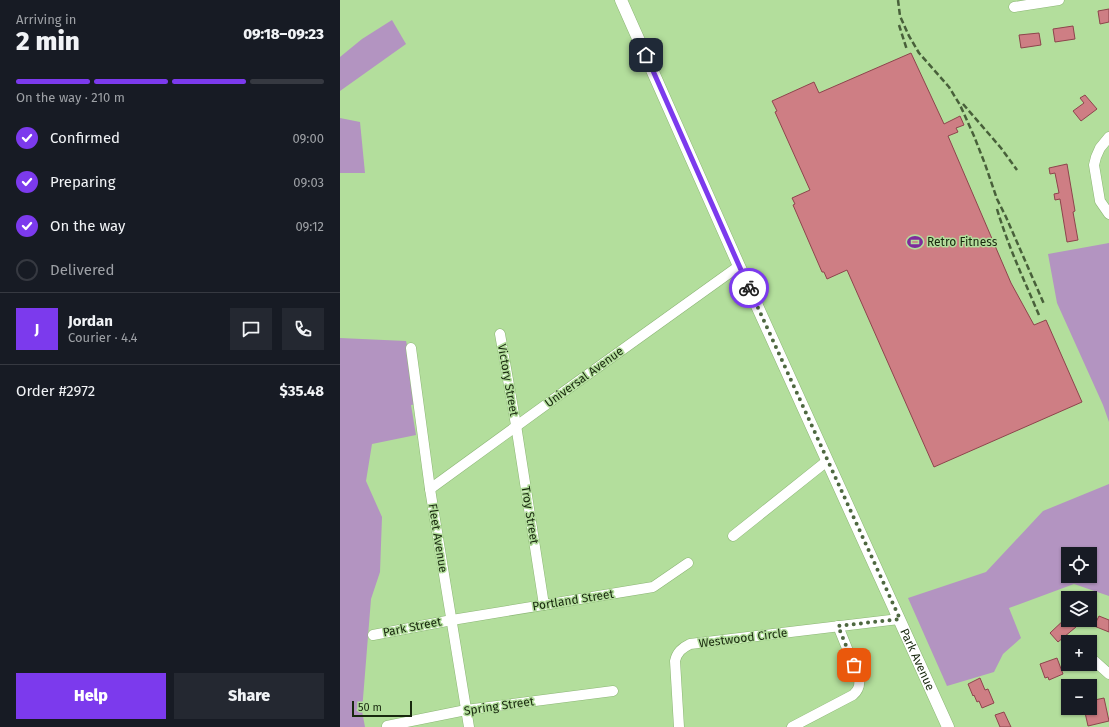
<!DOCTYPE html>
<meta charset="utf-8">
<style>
body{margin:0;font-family:"Fira Sans",sans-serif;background:#242831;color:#f1f3f6;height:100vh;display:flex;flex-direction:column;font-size:15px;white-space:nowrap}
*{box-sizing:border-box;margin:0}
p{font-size:13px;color:#9ea1a6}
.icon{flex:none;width:22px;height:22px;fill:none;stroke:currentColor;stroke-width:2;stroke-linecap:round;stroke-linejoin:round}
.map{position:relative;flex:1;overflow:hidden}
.sheet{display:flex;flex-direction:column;background:#171b24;width:340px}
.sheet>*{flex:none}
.buttons{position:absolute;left:721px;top:547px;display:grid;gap:8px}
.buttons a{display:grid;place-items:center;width:36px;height:36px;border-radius:0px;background:#171b24;box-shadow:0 1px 3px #0004;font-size:20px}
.scale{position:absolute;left:12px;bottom:10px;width:60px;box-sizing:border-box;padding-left:4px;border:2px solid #18280e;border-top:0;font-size:11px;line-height:14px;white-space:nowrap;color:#18280e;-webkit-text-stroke:3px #b3de9c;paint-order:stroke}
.pin{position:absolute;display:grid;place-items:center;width:34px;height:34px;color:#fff;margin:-17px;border-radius:8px;box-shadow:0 2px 6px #0006}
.courier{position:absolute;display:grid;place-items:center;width:40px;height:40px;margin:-20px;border:3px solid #7c3aed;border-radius:50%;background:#fff;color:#222;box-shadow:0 1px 5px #0007}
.overview em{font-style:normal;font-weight:800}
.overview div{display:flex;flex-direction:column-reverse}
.overview{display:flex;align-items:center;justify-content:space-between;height:68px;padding:0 16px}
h1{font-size:26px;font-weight:800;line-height:30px}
.bar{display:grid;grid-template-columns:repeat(4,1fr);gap:6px 4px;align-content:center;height:48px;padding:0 16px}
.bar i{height:5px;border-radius:3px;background:#363941}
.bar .selected{background:#7c3aed}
.bar p{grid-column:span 4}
.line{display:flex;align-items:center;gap:10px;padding:0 16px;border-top:1px solid #363941}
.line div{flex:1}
.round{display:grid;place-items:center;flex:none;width:42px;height:42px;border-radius:0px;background:#242831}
ol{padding:0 16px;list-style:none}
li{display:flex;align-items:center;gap:12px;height:44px}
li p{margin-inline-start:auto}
li .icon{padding:4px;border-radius:50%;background:#7c3aed;color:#fff;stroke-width:4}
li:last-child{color:#9ea1a6}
li i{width:22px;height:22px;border:2px solid #363941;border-radius:50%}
.cta{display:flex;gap:8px;margin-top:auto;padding:8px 16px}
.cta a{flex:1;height:46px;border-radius:0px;background:#7c3aed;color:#fff;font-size:16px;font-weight:800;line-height:46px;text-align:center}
.cta a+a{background:#242831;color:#f1f3f6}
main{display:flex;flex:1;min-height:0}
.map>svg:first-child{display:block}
.green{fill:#b394c1;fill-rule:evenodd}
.building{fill:#ce7e84;stroke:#8d444c}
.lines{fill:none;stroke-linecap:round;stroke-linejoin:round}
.minor-casing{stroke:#8cb675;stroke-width:11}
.tertiary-casing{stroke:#8cb675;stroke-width:13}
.minor{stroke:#fff;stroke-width:10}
.tertiary{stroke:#fff;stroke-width:12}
.rail{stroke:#48603a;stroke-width:2.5;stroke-dasharray:6 3;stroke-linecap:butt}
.done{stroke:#4e6840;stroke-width:4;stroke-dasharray:0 7.2}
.route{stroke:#7c3aed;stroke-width:5}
.labels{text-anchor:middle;stroke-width:3;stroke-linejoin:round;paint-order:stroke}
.poi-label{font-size:12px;fill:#18280e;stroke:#b3de9c;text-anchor:start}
.street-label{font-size:12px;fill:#18280e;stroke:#b3de9c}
</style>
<main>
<section class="sheet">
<div class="overview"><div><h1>2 min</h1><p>Arriving in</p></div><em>09:18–09:23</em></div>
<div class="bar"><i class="selected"></i><i class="selected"></i><i class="selected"></i><i></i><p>On the way · 210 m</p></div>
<ol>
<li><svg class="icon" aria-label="check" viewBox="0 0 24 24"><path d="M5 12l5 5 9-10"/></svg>Confirmed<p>09:00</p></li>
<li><svg class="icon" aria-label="check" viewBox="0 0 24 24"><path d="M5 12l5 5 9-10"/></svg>Preparing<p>09:03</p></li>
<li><svg class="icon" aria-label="check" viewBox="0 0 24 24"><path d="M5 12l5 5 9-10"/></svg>On the way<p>09:12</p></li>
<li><i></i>Delivered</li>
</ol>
<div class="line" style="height:72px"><b class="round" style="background:#7c3aed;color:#fff">J</b><div><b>Jordan</b><p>Courier · 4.4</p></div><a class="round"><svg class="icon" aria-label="chat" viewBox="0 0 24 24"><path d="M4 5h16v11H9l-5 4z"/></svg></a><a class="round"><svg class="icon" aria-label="phone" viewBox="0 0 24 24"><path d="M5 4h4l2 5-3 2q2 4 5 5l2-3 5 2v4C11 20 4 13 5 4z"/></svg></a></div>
<div class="line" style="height:52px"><div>Order #2972</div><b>$35.48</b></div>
<div class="cta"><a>Help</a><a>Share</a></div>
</section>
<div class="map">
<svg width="769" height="727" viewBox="0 0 769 727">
<rect width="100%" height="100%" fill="#b3de9c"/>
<g class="green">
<polygon points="52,20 66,44 0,91 0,57 22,39"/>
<polygon points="0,118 20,122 25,173 0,173"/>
<polygon points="769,243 769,422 763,405 717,303 708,254"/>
<polygon points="0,338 66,341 81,404 71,405 76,435 32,444 26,481 42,517 40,572 31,599 22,711 25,727 0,727"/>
<path d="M769,484V596L734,584L669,608L681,638L663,654L654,672L607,686L568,598L646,572L703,511ZM728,554H750V576H728Z"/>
</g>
<g class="building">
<polygon points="769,9 769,22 760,24 758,11"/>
<polygon points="733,26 735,39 715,42 713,29"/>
<polygon points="699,33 701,45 681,48 679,35"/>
<polygon points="571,53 604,124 620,116 624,125 616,128 618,132 608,136 671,283 694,325 706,320 742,402 594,467 507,270 487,279 484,272 482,272 453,205 455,204 452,198 470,190 435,112 437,111 432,101 474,82 479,93"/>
<polygon points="745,95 757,109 741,121 733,111 744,103 740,98"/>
<polygon points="727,164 735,211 733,212 738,240 727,242 720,199 715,200 714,194 719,193 715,173 710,174 709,168"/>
<polygon points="759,616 769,620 769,632 754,626"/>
<polygon points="727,617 728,620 729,620 736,627 718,642 710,633"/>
<polygon points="717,658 723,674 709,680 708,677 705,678 700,664"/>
<polygon points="640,678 645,690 648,689 654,703 642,708 639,701 637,702 634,695 633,696 628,684"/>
<polygon points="764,698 769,721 748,726 744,708 750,708 750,701"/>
<polygon points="664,712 671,727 660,727 655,715"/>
</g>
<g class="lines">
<defs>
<g id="minor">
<polyline points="674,7 719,0"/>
<polyline points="769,137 760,148 756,157 754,165 760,201 769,214"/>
<polyline points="160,334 176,425 204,605"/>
<polyline points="71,348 90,489 129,727"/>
<polyline points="90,489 222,393 399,266"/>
<polyline points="393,536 487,461"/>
<polyline points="33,635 112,620 313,587 348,563"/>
<polyline points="750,657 769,674"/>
<polyline points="47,726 126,710 273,691"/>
<path d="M339,727L335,661C337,652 342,648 350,644L559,619"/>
<path d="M452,727L513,695C519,690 520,685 519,678L498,626"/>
</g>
<g id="tertiary">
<path id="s1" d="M281,0L399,266L608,727"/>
</g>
</defs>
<use href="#minor" class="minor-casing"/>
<use href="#tertiary" class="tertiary-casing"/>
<use href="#minor" class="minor"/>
<use href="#tertiary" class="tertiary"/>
<g class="rail">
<polyline points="558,0 560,16 569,36 579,53 609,87 620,105 634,136 645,164 657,199 666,217 704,304"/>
<polyline points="559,25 567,50"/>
<polyline points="623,104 661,148 677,170"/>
<path d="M657,209C668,246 684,280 699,315"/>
</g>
</g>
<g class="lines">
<polyline class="done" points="409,288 560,619 498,626 514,665"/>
<polyline class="route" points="306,55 409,288"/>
</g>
<defs>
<symbol id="stadium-bare" viewBox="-9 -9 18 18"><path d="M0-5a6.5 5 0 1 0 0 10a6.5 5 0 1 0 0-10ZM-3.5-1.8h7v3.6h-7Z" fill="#7d2c9c" stroke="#b3de9c" stroke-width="2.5" paint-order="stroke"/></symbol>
</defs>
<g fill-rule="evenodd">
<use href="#stadium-bare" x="564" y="231" width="22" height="22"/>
</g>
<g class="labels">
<g class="poi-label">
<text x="587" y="246">Retro Fitness</text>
</g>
<g class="street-label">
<text transform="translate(244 377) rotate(-36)" y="4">Universal Avenue</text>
<text transform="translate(168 380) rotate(80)" y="4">Victory Street</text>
<text transform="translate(190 515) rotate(81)" y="4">Troy Street</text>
<text transform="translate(98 538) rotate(81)" y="4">Fleet Avenue</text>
<text transform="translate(233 600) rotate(-9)" y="4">Portland Street</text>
<text transform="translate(72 627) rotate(-11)" y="4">Park Street</text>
<text transform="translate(403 638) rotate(-7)" y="4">Westwood Circle</text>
<text dy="4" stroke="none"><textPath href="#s1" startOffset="723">Park Avenue</textPath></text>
<text transform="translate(159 706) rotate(-8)" y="4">Spring Street</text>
</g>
</g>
</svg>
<div class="buttons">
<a><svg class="icon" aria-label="locate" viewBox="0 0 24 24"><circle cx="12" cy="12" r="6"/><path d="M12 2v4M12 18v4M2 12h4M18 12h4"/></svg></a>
<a><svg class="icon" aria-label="layers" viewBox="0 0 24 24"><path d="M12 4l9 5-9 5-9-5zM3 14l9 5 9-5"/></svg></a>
<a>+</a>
<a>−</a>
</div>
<div class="scale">50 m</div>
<div class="pin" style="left:514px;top:665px;background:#ea580c"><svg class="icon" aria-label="bag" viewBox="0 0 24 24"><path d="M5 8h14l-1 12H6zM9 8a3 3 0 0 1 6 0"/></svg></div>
<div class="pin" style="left:306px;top:55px;background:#1f2937"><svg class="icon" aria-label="home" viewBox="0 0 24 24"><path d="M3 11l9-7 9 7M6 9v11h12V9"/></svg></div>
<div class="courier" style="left:409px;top:288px"><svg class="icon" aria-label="bike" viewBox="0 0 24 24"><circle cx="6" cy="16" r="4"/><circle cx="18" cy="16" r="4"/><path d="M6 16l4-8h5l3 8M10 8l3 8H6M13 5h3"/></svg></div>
</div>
</main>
